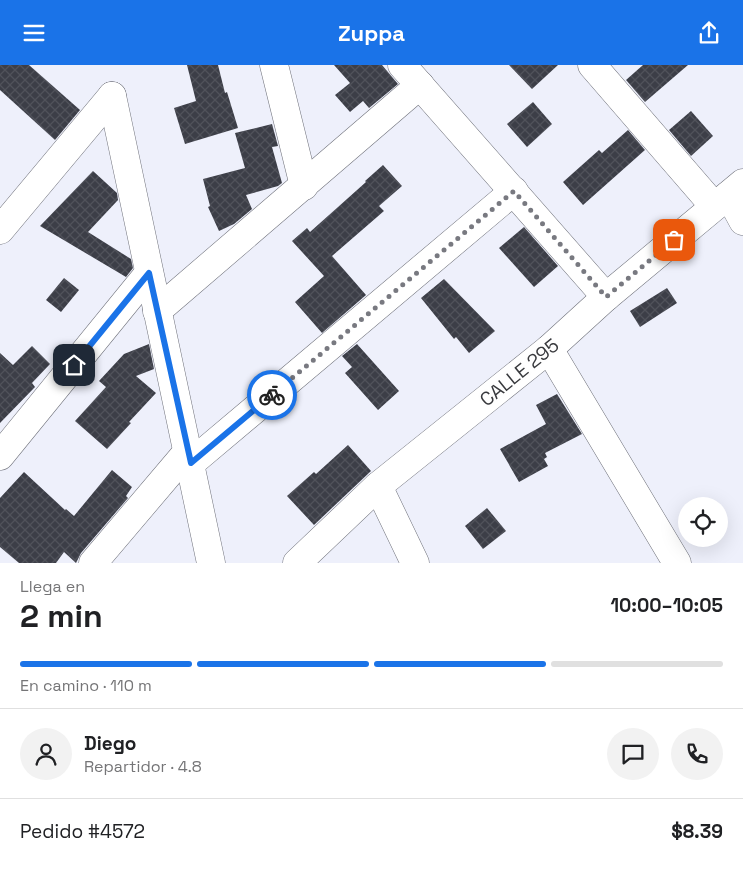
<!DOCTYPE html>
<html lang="es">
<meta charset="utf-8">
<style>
body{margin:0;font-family:"Space Grotesk",sans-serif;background:#f2f2f2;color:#202124;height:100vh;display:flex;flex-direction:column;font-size:19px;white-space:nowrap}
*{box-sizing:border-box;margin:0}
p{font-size:16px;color:#757577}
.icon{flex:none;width:28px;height:28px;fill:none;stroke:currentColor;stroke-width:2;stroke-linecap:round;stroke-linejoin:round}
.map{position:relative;height:498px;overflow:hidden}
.drawer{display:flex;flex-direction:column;background:#fff;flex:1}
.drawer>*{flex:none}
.fabs{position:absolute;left:678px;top:432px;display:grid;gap:10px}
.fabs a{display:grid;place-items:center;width:50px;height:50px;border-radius:50%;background:#fff;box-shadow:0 5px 20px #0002;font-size:25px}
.pin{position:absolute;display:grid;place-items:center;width:42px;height:42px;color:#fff;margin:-21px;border-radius:10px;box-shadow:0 2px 8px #0006}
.courier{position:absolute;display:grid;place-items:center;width:50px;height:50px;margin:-25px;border:4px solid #1a73e8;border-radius:50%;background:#fff;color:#222;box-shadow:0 1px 6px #0007}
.summary em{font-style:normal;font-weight:600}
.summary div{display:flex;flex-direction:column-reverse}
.summary{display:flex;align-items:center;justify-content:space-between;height:85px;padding:0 20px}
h1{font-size:32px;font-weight:600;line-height:38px}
.bar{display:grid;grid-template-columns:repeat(4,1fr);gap:8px 5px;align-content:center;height:60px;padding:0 20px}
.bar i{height:6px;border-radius:4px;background:#e0e0e0}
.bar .selected{background:#1a73e8}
.bar p{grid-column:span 4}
.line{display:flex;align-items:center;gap:12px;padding:0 20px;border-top:1px solid #e0e0e0}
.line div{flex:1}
.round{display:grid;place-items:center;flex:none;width:52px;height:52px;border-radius:26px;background:#f2f2f2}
header{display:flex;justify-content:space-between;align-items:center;height:65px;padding:0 20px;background:#1a73e8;color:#fff;font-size:22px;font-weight:600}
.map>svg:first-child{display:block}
.building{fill:url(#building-cross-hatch)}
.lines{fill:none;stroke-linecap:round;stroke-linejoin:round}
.minor-casing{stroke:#6f717a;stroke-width:29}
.minor{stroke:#fff;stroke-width:28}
.done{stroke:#787980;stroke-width:5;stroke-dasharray:0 9}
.route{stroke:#1a73e8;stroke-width:6}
.labels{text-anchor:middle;stroke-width:5;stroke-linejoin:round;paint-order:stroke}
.street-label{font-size:19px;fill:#38393d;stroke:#fefefe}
</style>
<header><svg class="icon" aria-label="menu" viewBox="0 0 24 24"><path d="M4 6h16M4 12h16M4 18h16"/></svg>Zuppa<svg class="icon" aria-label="share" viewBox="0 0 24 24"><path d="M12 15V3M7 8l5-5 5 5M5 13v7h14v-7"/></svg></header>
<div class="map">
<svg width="743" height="498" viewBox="0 0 743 498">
<defs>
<pattern id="building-cross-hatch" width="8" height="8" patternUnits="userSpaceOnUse" patternTransform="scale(1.25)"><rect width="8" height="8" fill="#3c3e47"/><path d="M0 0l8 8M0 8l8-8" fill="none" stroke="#50525a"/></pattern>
</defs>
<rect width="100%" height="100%" fill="#eef0fb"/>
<g class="building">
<polygon points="0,0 29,0 80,45 55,75 0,25"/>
<polygon points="187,0 218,0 225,28 227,27 238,63 185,79 174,43 196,36"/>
<polygon points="334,0 382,0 398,19 369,43 363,36 350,47 335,30 350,18"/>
<polygon points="509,0 558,0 532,24"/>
<polygon points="643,0 688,0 645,37 626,15"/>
<polygon points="533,37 552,59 527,82 507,59"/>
<polygon points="691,46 713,71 691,91 669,65"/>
<polygon points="272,59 278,81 272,82 282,118 278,121 246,130 252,144 234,159 219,166 208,142 210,141 203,114 245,103 235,68"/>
<polygon points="628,65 645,85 583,140 563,117 599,85 602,88"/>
<polygon points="383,100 402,121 379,141 384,146 332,191 366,230 322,268 295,237 324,211 292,176 307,163 310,167 366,117 365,116"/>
<polygon points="93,106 117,128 118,135 88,167 131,194 133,203 126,212 40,161"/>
<polygon points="524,162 558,201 534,222 499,183"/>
<polygon points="64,213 79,225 61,247 46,235"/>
<polygon points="444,214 495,266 469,288 456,272 454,274 421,233"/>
<polygon points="667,223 677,238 640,262 630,246"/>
<polygon points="149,279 154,304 136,311 156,328 129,357 131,358 107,384 75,356 106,322 99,316 124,289"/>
<polygon points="357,279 399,326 378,345 345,308 352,302 342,291"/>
<polygon points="32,281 50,299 32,318 35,322 0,358 0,288 13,300"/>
<polygon points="557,329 582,369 545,388 547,392 544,394 548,401 519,417 500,384 546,359 536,340"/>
<polygon points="348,380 371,406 314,460 287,431 314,407 316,409"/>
<polygon points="112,405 132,422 126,431 128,433 81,488 76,498 64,487 56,498 19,498 0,482 0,433 24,407 65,445 66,444 74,451"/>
<polygon points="487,443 506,466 483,484 465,461"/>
</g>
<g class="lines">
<defs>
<g id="minor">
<polyline points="274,0 304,121"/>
<polyline points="402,0 606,232"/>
<polyline points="592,0 714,141"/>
<polyline points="112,31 211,498"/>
<polyline points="729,130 743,156"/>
<polyline points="0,165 112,31"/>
<polyline points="157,246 420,20"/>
<polyline points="549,284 677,498"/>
<polyline points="0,391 149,208"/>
<polyline points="191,398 514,126"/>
<polyline points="378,421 415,498"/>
<polyline points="93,498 188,386"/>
<polyline points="297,498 378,421 549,284 606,232 743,118"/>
</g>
</defs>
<use href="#minor" class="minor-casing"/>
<use href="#minor" class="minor"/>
</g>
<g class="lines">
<polyline class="done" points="272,330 514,126 606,232 674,175"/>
<polyline class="route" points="74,300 149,208 191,398 272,330"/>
</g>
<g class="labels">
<g class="street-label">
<text transform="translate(519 307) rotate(-39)" y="7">CALLE 295</text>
</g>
</g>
</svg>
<div class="fabs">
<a><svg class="icon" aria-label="locate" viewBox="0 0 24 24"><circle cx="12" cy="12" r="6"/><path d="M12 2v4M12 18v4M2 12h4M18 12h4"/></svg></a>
</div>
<div class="pin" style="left:674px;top:175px;background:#ea580c"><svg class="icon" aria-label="bag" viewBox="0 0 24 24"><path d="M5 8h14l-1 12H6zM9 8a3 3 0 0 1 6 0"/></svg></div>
<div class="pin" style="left:74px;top:300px;background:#1f2937"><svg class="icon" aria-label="home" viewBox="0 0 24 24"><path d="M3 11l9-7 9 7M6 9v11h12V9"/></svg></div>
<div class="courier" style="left:272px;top:330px"><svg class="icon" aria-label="bike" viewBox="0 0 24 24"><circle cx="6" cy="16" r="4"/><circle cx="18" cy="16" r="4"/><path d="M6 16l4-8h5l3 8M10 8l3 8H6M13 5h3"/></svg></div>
</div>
<section class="drawer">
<div class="summary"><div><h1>2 min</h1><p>Llega en</p></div><em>10:00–10:05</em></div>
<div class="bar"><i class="selected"></i><i class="selected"></i><i class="selected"></i><i></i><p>En camino · 110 m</p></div>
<div class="line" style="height:90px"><a class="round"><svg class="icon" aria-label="person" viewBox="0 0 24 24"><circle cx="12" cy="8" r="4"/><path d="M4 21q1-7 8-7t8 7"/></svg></a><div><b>Diego</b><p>Repartidor · 4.8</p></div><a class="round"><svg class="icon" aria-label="chat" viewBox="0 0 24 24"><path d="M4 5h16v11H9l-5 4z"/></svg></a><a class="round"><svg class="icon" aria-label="phone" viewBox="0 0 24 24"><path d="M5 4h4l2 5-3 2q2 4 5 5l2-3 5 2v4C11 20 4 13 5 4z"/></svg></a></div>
<div class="line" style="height:65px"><div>Pedido #4572</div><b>$8.39</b></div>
</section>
